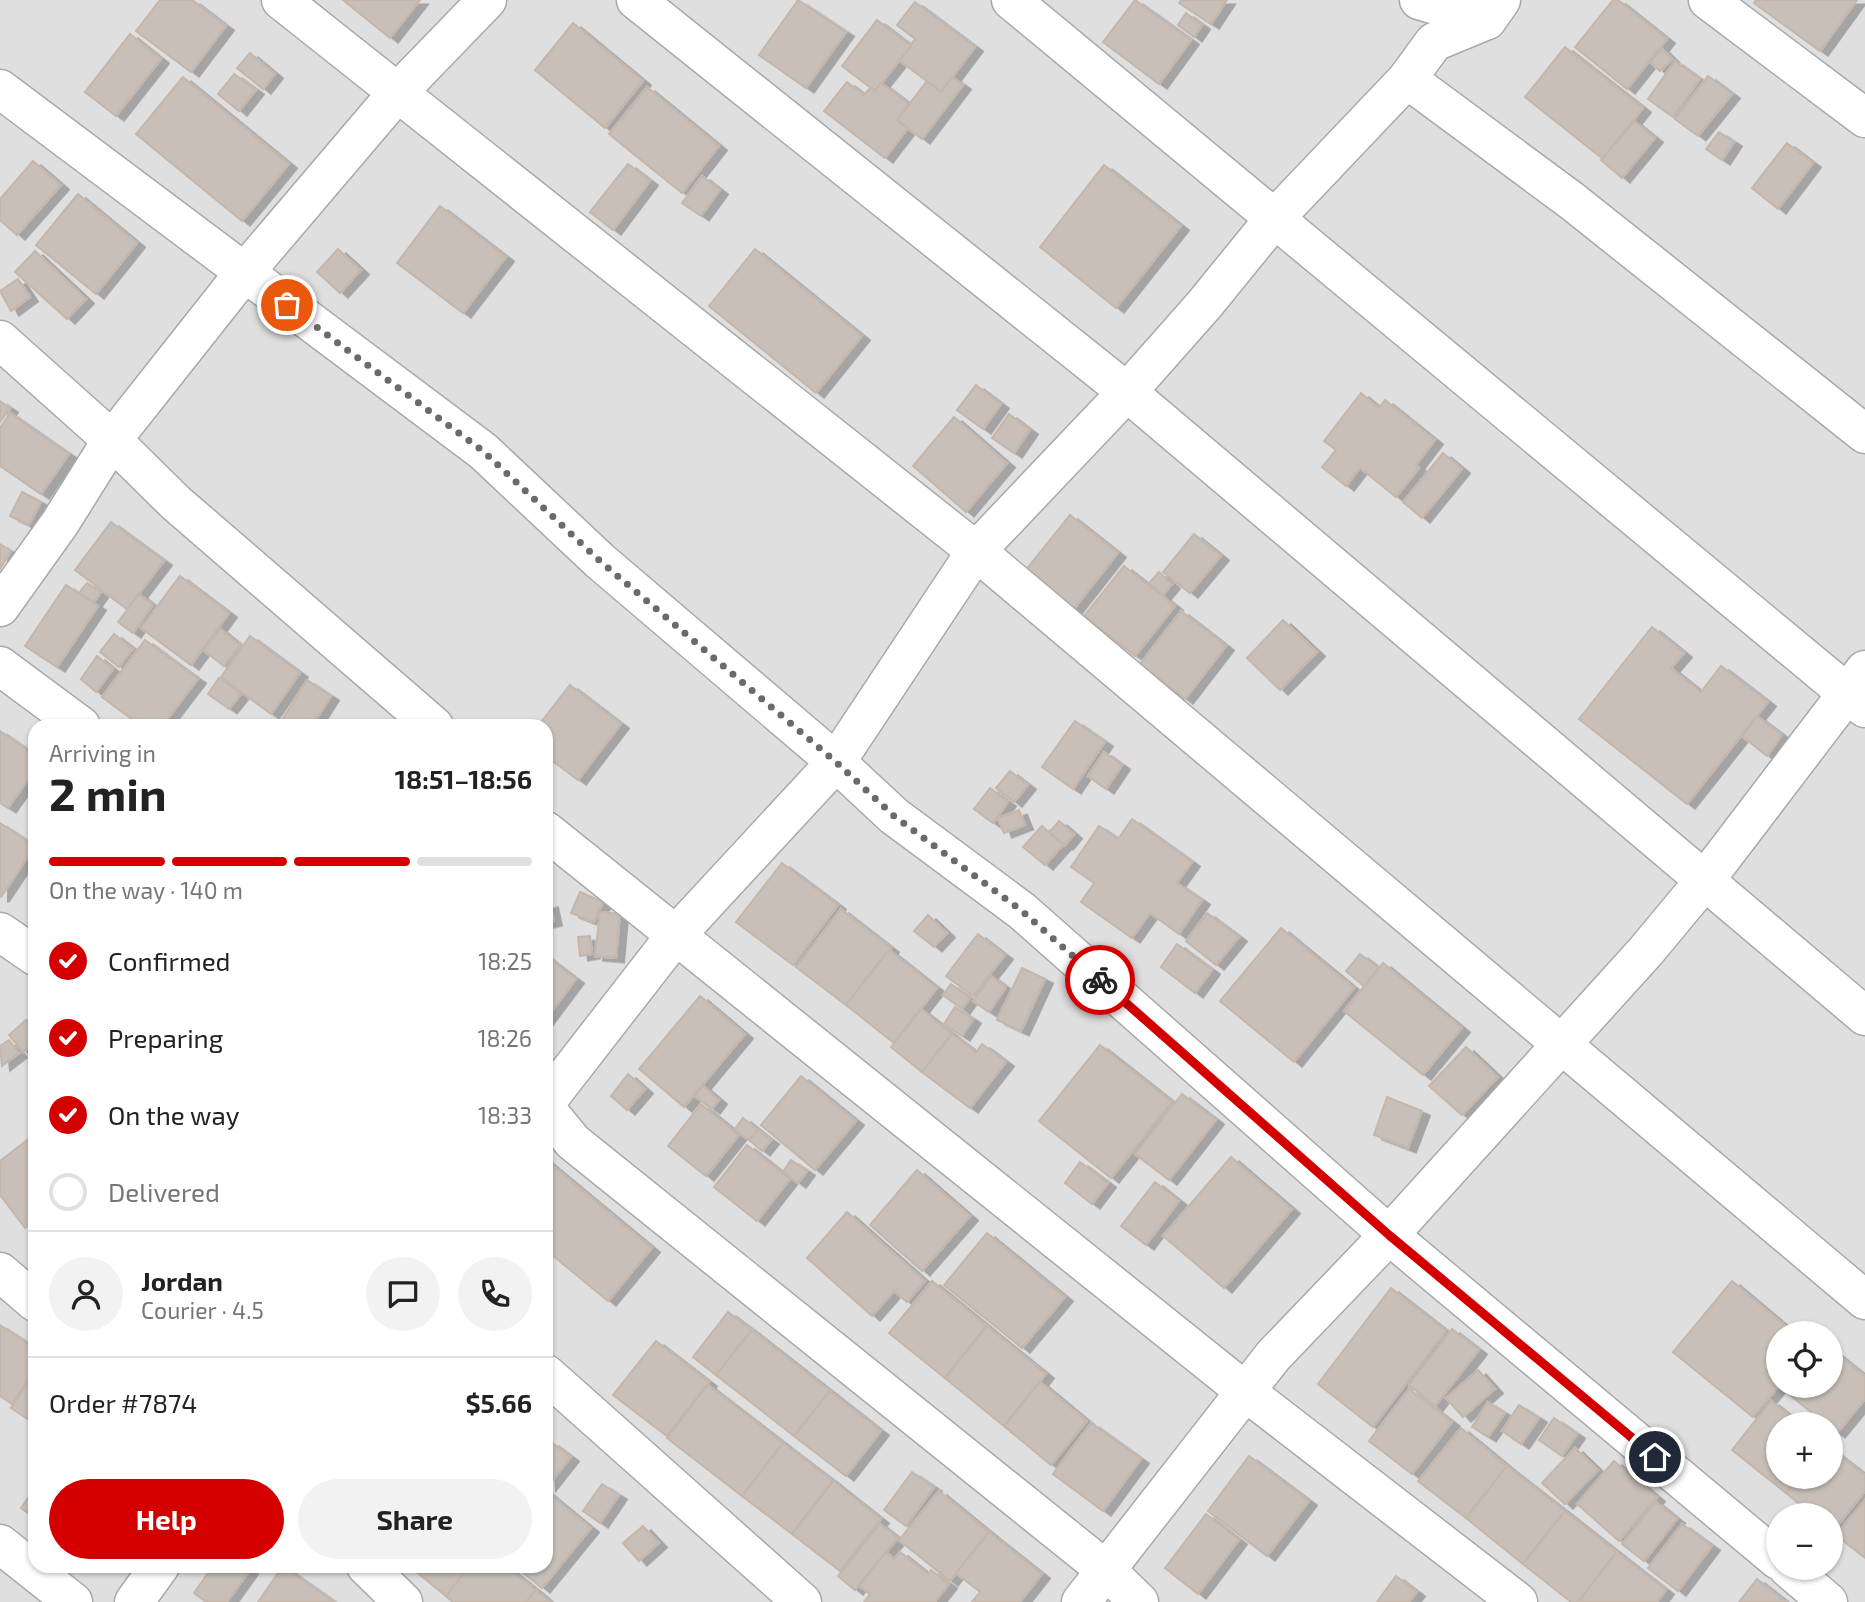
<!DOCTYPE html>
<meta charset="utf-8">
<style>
body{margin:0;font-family:"Exo 2",sans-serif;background:#f2f2f2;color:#222;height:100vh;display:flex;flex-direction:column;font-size:26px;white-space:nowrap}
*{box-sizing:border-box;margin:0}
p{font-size:23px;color:#767676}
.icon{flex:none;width:38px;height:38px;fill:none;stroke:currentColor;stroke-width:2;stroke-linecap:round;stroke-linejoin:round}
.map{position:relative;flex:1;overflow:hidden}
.panel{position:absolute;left:28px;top:719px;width:525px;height:854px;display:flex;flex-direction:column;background:#fff;border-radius:21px;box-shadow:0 2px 5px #0004}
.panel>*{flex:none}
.controls{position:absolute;left:1766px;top:1321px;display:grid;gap:14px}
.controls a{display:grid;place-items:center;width:77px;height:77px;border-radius:50%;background:#fff;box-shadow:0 2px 5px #0004;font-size:35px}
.pin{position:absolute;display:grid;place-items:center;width:60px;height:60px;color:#fff;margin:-30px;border:4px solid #fff;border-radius:50%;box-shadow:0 2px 7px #0007}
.courier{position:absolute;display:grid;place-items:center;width:70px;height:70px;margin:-35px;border:5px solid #d40000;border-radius:50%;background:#fff;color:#222;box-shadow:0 2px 9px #0007}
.head em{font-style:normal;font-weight:700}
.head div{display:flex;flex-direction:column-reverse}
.head{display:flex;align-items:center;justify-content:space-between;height:119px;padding:0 21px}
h1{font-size:46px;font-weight:700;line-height:52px}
.bar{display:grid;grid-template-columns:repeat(4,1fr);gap:10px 7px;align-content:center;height:84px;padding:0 21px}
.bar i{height:9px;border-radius:5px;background:#e0e0e0}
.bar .active{background:#d40000}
.bar p{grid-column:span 4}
.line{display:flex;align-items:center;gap:18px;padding:0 21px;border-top:2px solid #e0e0e0}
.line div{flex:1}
.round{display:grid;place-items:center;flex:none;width:74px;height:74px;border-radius:37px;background:#f2f2f2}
ol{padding:0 21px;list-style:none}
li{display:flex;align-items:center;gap:21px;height:77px}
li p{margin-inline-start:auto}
li .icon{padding:7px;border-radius:50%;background:#d40000;color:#fff;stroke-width:4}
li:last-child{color:#767676}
li i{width:38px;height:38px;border:4px solid #e0e0e0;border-radius:50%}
.primary-button{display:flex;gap:14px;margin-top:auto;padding:14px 21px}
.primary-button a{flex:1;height:80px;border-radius:42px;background:#d40000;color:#fff;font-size:28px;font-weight:700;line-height:80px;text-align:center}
.primary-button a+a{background:#f2f2f2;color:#222}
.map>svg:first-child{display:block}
.residential{fill:#e0dfdf;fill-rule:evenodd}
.building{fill:#c7bfb8;stroke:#c4b6ab;stroke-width:2;filter:url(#shadow)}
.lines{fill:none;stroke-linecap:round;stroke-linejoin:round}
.street-casing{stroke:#a9a9a9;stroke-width:41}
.street{stroke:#fff;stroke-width:38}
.done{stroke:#6b6a68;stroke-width:7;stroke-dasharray:0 12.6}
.route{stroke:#d40000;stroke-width:9}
</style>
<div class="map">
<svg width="1865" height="1602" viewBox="0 0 1865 1602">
<defs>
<filter id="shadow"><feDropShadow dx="8" dy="4.5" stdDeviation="0" flood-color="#0004"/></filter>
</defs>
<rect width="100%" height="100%" fill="#f2efe9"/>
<path class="residential" d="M0,0H1865V1602H0ZM35,726H546V1566H35ZM1778,1334H1830V1386H1778ZM1778,1424H1830V1477H1778ZM1778,1516H1830V1568H1778Z"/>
<g class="building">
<polygon points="160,0 192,0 226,26 191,72 136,31"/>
<polygon points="343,0 420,0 390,38"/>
<polygon points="798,0 846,32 806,88 759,55"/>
<polygon points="1135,0 1191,40 1159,84 1103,42"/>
<polygon points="1181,0 1227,0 1211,24 1179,3"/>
<polygon points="1613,0 1618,0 1667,39 1627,89 1575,47"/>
<polygon points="1756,0 1857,0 1820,51 1754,3"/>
<polygon points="915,2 975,47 941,92 899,60 915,39 897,25"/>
<polygon points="1186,13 1202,25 1194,37 1178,25"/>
<polygon points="877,20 911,46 875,91 842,66"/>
<polygon points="573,23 643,81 605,128 535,70"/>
<polygon points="130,34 161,59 116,116 85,92"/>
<polygon points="1565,47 1643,108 1603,159 1525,97"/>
<polygon points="1662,49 1672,59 1660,71 1650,62"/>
<polygon points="250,53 275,74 263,89 237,68"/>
<polygon points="1675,61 1700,79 1673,117 1648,99"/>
<polygon points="234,74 256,90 239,111 218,94"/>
<polygon points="1708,76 1732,94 1698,136 1675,119"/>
<polygon points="183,77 289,164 242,221 136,134"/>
<polygon points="952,77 963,85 922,139 897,120 927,81 941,92"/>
<polygon points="847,82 864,95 871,87 875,91 881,83 909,104 897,120 908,128 885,158 824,111"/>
<polygon points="647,87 719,146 682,193 609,134"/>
<polygon points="1634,121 1655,138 1622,178 1601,160"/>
<polygon points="1719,132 1734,142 1722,160 1706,149"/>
<polygon points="1787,143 1813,163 1778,209 1752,188"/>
<polygon points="33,161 61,185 17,235 0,220 0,199"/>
<polygon points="628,164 650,181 613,230 590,212"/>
<polygon points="1104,165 1181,226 1116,308 1040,247"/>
<polygon points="702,176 720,190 701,216 682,203"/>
<polygon points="78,194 137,243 96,294 36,245"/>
<polygon points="440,206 506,257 463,313 397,263"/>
<polygon points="338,249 361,270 340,293 317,272"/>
<polygon points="755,249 862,336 816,393 709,306"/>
<polygon points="35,251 86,299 67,319 15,272"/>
<polygon points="18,279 30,297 11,311 0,291"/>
<polygon points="976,385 1001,404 983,429 957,410"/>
<polygon points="1361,393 1379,408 1385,400 1435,440 1416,465 1419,468 1396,497 1360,468 1346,486 1322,467 1336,450 1324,441"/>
<polygon points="0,401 10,408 0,422"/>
<polygon points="10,413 69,454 41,494 0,466 0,428"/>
<polygon points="1009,414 1030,430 1014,453 992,438"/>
<polygon points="954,417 1007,463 966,512 913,466"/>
<polygon points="1443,453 1462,469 1422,518 1403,502"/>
<polygon points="22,492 41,502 29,525 10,516"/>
<polygon points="1070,515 1118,553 1073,610 1025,571"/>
<polygon points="111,522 164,561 127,609 75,570"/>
<polygon points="1194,534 1221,556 1190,593 1163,572"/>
<polygon points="0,544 11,551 0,569"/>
<polygon points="1124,566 1175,606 1135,656 1084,616"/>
<polygon points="1159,572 1172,584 1163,595 1149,583"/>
<polygon points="180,576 229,613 191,665 141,628"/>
<polygon points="87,583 101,592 94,602 79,593"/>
<polygon points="66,585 98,606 57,667 25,646"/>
<polygon points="139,594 153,605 133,633 118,622"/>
<polygon points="1181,611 1226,646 1185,699 1140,664"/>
<polygon points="1283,620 1317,652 1280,690 1247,658"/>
<polygon points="1652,627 1684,653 1671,668 1701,692 1721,666 1768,702 1687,804 1579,719"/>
<polygon points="220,629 240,645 224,666 203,650"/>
<polygon points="114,634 133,649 119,667 100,652"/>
<polygon points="250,636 300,673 271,714 221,677"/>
<polygon points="145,640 198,679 162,726 141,726 102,697"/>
<polygon points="97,656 113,669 96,692 81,679"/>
<polygon points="219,678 241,694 229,709 208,694"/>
<polygon points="307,680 331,696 312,726 278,726"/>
<polygon points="570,685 621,724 578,780 546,756 546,726 538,726"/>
<polygon points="1757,716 1782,735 1767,756 1742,736"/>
<polygon points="1075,721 1105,742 1073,789 1042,767"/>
<polygon points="0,731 35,755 35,770 8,808 0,803"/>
<polygon points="1104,752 1122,765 1106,789 1088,776"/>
<polygon points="1010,771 1028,785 1014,802 996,788"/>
<polygon points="990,788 1008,802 993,823 974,809"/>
<polygon points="1019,810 1025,825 1004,833 998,818"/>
<polygon points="1132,819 1192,862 1177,883 1202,900 1179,934 1150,913 1132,938 1081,902 1094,883 1071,867 1099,826 1118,839"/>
<polygon points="1059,821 1074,834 1065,845 1049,833"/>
<polygon points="0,823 35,846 1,897 0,897"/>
<polygon points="1042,826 1063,845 1045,865 1023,847"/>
<polygon points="782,863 838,905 793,965 736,922"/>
<polygon points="580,892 603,902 594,922 571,913"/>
<polygon points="550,903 554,921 546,923 546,904"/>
<polygon points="841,909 891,948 846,1005 796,967"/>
<polygon points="600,912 620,914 616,958 595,956"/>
<polygon points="1207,913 1239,937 1216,965 1186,941"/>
<polygon points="928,915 947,933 934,947 914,931"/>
<polygon points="1281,928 1354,988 1294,1062 1220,1001"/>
<polygon points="978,934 1005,955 973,996 946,976"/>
<polygon points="590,936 592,954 580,956 578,937"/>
<polygon points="1177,944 1212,970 1195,993 1161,967"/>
<polygon points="889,950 937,988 894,1043 846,1005"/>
<polygon points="1360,954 1379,969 1364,986 1346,971"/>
<polygon points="546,956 576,979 546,1019"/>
<polygon points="1383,963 1462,1028 1423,1075 1344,1011"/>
<polygon points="1022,968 1045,979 1021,1031 997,1020"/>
<polygon points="991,976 1006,987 989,1012 973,1001"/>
<polygon points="951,984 970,998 962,1009 943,995"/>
<polygon points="700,996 745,1034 684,1107 639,1069"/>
<polygon points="955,1007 973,1019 962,1036 944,1024"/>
<polygon points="921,1009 952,1034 922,1072 891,1047"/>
<polygon points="26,1020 35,1030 35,1042 23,1052 9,1035"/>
<polygon points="952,1034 976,1052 982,1044 1006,1062 970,1108 922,1072"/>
<polygon points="9,1040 19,1053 2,1066 0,1046"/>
<polygon points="1100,1045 1172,1102 1111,1178 1039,1121"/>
<polygon points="1466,1047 1498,1077 1462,1115 1429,1086"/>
<polygon points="628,1074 645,1089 627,1110 611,1096"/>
<polygon points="801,1076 856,1121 815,1170 761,1125"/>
<polygon points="703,1086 719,1100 712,1109 695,1096"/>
<polygon points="1182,1094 1216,1120 1169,1180 1135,1154"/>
<polygon points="1387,1097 1422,1111 1408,1148 1374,1135"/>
<polygon points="701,1104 739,1135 706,1176 668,1146"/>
<polygon points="743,1118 758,1130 749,1140 734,1130"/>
<polygon points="758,1130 771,1140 762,1151 749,1140"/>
<polygon points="35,1134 35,1221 25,1228 0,1195 0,1161"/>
<polygon points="747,1145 790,1179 757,1221 714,1187"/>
<polygon points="1231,1157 1292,1209 1224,1288 1163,1236"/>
<polygon points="546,1160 652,1248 608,1301 546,1250"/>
<polygon points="791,1160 807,1171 798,1183 783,1172"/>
<polygon points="1080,1162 1108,1183 1092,1204 1065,1183"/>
<polygon points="917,1170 970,1216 922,1271 870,1225"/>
<polygon points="1155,1182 1179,1201 1146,1245 1121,1226"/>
<polygon points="847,1212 925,1281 907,1302 894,1291 872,1316 807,1258"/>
<polygon points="987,1233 1065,1297 1022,1348 944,1285"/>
<polygon points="932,1281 987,1326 945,1378 889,1333"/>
<polygon points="1732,1281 1795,1334 1778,1334 1779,1386 1753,1417 1673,1352"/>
<polygon points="1391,1288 1446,1331 1373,1427 1318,1384"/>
<polygon points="728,1312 752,1330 716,1375 693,1357"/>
<polygon points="0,1325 35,1348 35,1369 12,1404 0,1396"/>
<polygon points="987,1326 1046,1374 1004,1426 945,1378"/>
<polygon points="1452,1329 1479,1350 1435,1406 1409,1385"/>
<polygon points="752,1330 830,1391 794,1436 716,1375"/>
<polygon points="656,1341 709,1382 667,1436 613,1395"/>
<polygon points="1830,1348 1865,1376 1865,1399 1837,1433 1785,1391 1789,1386 1830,1386"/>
<polygon points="1478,1370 1495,1389 1463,1417 1446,1398"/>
<polygon points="35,1372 35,1424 11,1408"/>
<polygon points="1040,1382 1087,1421 1051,1465 1004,1426"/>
<polygon points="708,1385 783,1443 742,1496 667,1438"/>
<polygon points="1409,1389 1452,1422 1412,1474 1369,1441"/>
<polygon points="830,1391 881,1431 846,1476 794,1436"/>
<polygon points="1771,1401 1800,1424 1778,1424 1778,1477 1799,1477 1786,1493 1732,1450"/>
<polygon points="1488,1402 1505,1413 1488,1437 1472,1427"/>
<polygon points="1519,1405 1539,1418 1521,1444 1502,1431"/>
<polygon points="1554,1418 1577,1434 1562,1456 1539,1440"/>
<polygon points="1091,1423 1141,1459 1103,1511 1053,1474"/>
<polygon points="1461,1428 1507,1466 1466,1518 1418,1481"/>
<polygon points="551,1442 571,1457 548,1486 546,1449"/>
<polygon points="783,1443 833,1481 792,1534 742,1496"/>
<polygon points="1575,1448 1598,1470 1565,1504 1542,1483"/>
<polygon points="1830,1448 1865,1475 1865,1491 1833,1531 1830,1516 1814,1516 1786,1493 1799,1477 1830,1477"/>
<polygon points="1249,1456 1309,1501 1267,1556 1208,1511"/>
<polygon points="1614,1461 1657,1497 1619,1541 1577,1504"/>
<polygon points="1507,1466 1565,1511 1523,1564 1466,1518"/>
<polygon points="912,1472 934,1487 906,1526 884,1510"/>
<polygon points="833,1481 881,1519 840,1571 792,1534"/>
<polygon points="602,1484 619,1495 600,1523 583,1511"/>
<polygon points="35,1488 35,1518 21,1508"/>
<polygon points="546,1491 591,1528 542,1588 515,1566 546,1566"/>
<polygon points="939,1491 989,1532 950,1581 899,1540"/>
<polygon points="1865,1500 1865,1558 1836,1535"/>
<polygon points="1656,1502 1677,1519 1644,1561 1622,1544"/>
<polygon points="1565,1511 1617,1552 1578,1602 1571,1602 1523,1564"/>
<polygon points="1206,1514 1239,1540 1198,1594 1165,1568"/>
<polygon points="880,1524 898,1538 855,1590 838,1576"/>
<polygon points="1682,1524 1712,1546 1678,1591 1648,1568"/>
<polygon points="643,1526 659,1543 639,1561 623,1543"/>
<polygon points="989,1532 1042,1574 1020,1602 972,1602 980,1592 956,1573"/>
<polygon points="886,1552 894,1559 900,1552 928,1574 931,1570 949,1584 935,1602 864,1602 870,1594 859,1586"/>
<polygon points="1617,1552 1666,1590 1657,1602 1578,1602"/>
<polygon points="213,1566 244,1566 250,1570 227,1602 206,1602 194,1593"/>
<polygon points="283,1566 334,1602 258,1602"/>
<polygon points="409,1566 470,1566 446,1596"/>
<polygon points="470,1566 506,1566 536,1590 526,1602 453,1602 446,1596"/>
<polygon points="1396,1576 1417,1592 1409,1602 1377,1602"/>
<polygon points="1757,1579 1786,1602 1739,1602"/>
<polygon points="536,1590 550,1602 526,1602"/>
</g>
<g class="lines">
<defs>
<g id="street">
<polyline points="281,0 976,551 1865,1300"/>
<polyline points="636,0 1127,392 1865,1016"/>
<polyline points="1011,0 1865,708"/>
<polyline points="1419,0 1487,20"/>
<polyline points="1708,0 1865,118"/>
<polyline points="1407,79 1572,201 1865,434"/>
<polyline points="0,89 483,451 600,561 836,762 894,816 1022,911 1389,1235 1778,1560"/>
<polyline points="0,340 112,440 176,503 434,726"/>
<polyline points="0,607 60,523 112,440 244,273 398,92 487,0"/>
<polyline points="0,666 81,726"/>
<polyline points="546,831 1246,1392 1518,1602"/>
<polyline points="0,932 35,956"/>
<polyline points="546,1102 675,936 836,762 976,551 1127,392 1204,305 1274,219 1407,79 1434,42 1487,20 1501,0"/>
<polyline points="546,1109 573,1142 1107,1571 1139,1602"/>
<polyline points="0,1272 35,1302"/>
<polyline points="546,1374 802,1602"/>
<polyline points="0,1544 73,1602"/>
<polyline points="366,1566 403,1602"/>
<polyline points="1788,1568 1828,1602"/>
<polyline points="134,1602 160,1566"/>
<polyline points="1081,1602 1273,1356 1389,1235 1646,951 1705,880 1865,670"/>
</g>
</defs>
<use href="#street" class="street-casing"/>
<use href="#street" class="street"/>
</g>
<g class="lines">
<polyline class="done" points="287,305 483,451 600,561 836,762 894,816 1022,911 1100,980"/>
<polyline class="route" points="1100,980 1389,1235 1655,1457"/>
</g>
</svg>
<div class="controls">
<a><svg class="icon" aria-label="locate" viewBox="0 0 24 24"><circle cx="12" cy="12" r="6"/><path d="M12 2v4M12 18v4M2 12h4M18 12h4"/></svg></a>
<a>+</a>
<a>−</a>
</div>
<div class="pin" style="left:287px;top:305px;background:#ea580c"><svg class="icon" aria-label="bag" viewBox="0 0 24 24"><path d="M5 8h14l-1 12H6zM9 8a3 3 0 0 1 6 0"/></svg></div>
<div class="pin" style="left:1655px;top:1457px;background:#1f2937"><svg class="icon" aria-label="home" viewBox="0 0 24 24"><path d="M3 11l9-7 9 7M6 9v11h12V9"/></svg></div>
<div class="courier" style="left:1100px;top:980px"><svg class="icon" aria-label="bike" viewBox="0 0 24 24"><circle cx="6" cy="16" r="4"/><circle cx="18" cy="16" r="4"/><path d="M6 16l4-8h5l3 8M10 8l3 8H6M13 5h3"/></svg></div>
<section class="panel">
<div class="head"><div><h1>2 min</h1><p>Arriving in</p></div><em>18:51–18:56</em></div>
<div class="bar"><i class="active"></i><i class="active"></i><i class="active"></i><i></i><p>On the way · 140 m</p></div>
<ol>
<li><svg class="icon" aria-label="check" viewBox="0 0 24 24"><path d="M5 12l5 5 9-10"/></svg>Confirmed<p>18:25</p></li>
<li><svg class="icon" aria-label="check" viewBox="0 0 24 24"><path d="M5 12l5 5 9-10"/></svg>Preparing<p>18:26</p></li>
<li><svg class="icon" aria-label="check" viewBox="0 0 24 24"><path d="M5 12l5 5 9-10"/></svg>On the way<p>18:33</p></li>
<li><i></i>Delivered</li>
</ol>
<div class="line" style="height:126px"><a class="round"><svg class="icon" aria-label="person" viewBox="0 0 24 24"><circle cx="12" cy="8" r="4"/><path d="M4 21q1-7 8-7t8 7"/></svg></a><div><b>Jordan</b><p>Courier · 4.5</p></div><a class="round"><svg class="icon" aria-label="chat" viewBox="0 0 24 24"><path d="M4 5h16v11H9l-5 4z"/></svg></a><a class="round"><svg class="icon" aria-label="phone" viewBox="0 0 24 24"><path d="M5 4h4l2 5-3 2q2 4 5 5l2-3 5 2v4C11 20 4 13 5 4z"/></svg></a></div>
<div class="line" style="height:91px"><div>Order #7874</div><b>$5.66</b></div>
<div class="primary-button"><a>Help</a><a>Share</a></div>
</section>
</div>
